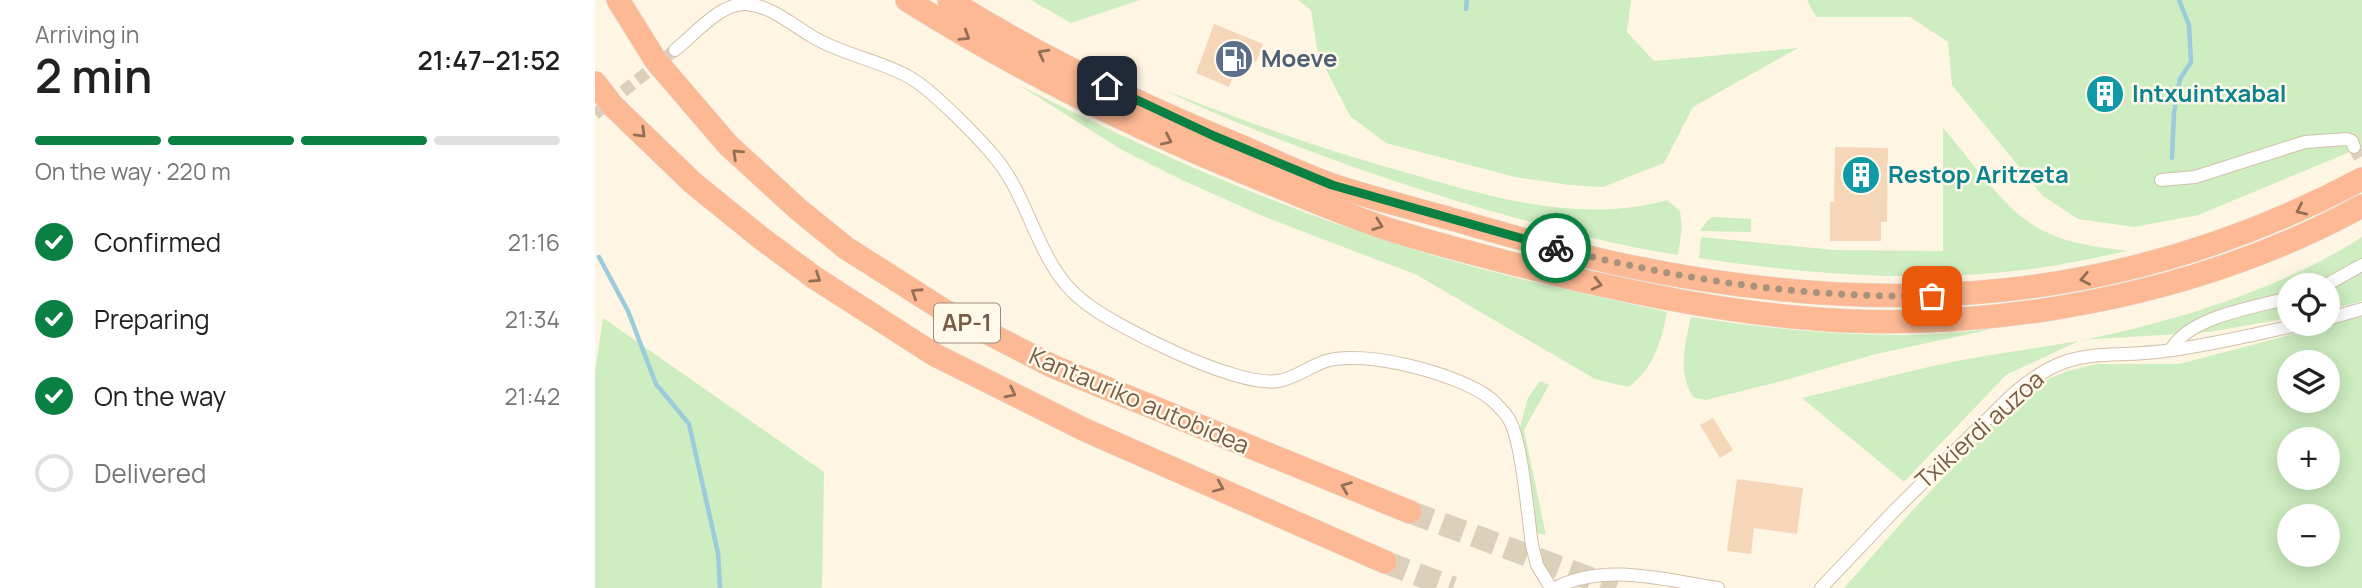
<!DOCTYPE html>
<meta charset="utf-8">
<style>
body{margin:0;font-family:Manrope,sans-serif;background:#f2f2f2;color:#202124;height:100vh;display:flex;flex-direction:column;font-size:26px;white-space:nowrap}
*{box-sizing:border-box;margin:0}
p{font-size:23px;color:#757577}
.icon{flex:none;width:38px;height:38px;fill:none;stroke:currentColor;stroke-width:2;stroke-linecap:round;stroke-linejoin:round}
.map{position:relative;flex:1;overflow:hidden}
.details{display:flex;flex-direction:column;background:#fff;width:595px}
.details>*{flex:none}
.controls{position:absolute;left:1682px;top:273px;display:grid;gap:14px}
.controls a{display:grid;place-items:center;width:63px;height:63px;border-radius:50%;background:#fff;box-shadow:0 4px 18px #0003;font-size:35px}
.pin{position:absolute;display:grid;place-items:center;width:60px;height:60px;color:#fff;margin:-30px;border-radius:14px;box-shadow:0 4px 10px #0006}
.courier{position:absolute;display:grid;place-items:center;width:70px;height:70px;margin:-35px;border:5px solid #0b8043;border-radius:50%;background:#fff;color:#222;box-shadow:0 2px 9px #0007}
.head em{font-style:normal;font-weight:600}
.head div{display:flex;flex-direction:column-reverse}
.head{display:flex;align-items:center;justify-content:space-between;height:119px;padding:0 35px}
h1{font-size:46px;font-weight:600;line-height:52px}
.bar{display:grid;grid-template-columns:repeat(4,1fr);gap:10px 7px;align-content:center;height:84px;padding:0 35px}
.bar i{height:9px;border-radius:5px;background:#e0e0e0}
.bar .selected{background:#0b8043}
.bar p{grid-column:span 4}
ol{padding:0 35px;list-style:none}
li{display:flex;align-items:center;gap:21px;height:77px}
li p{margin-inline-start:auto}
li .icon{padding:7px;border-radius:50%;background:#0b8043;color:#fff;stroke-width:4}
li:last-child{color:#757577}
li i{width:38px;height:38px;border:4px solid #e0e0e0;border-radius:50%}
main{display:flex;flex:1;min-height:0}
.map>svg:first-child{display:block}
.green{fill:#ceedc0;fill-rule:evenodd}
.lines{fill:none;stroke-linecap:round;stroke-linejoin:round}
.stream{stroke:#9bccdc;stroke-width:4.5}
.building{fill:#f6d6b8}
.street-tunnel{stroke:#dcd0bb;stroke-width:12;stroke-dasharray:12 6;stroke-linecap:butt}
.highway-tunnel{stroke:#dcd0bb;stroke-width:23;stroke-dasharray:23 11;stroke-linecap:butt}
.street-casing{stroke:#d2c0ab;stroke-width:14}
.highway-casing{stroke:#e1dbd7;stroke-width:24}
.street{stroke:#fff;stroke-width:12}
.highway{stroke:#fdb994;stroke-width:23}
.oneway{stroke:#936f56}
.done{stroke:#a7927d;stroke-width:7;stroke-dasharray:0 12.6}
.route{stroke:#0b8043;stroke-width:9}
.labels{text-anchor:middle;stroke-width:5;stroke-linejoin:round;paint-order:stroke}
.shield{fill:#fff9ea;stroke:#a08b78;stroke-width:2}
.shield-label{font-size:23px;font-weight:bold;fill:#785c47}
.service-label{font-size:24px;font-weight:bold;fill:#4e5e75;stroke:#fff9ea;text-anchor:start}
.culture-label{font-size:24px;font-weight:bold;fill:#0d838f;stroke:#fff9ea;text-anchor:start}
.street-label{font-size:24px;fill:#785c47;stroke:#fff9ea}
</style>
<main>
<section class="details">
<div class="head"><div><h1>2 min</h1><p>Arriving in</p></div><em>21:47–21:52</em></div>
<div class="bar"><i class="selected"></i><i class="selected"></i><i class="selected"></i><i></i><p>On the way · 220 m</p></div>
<ol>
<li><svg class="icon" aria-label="check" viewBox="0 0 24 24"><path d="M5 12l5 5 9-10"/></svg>Confirmed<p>21:16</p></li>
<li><svg class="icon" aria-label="check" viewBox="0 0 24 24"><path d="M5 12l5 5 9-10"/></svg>Preparing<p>21:34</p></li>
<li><svg class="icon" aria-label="check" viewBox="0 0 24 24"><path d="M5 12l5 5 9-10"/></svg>On the way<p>21:42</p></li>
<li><i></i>Delivered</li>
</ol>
</section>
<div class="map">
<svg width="1767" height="588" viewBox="0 0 1767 588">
<rect width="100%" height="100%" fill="#fef6e2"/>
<g class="green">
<polygon points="436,0 545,0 476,23"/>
<polygon points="703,0 1036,0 1032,32 1059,61 1203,48 1098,107 1069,163 1008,187 974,185 920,177 791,143 755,116 723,54 716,10"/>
<polygon points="1212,0 1767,0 1767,147 1603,215 1539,227 1483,219 1448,196 1357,85 1353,42 1315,17 1221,17"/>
<path d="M424,85C552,151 683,207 820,250C903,276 988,293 1072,312C1067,340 1058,370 1033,387L1000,379L822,275L670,217L587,180L527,150Z"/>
<path d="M566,89C646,120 727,149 809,172C893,196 986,225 1072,200L1085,211L1087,227L1083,255C1020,246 958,228 896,211C783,178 674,139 566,89Z"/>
<path d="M1348,128C1372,155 1406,204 1435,223C1464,243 1500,247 1533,251C1498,258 1464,266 1428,270C1320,283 1211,274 1104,258L1106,237L1239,250L1348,251Z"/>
<polygon points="1118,217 1156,219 1156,232 1105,231 1112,221"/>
<path d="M1767,237V301L1733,310L1732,285H1694V318L1614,332L1486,340L1411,375L1309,482L1207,398C1254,387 1300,374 1347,364C1392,354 1438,349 1484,341C1578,322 1687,289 1767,237Z"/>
<path d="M1767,316V588H1249L1316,512L1399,424L1442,384L1472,371L1502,364H1584ZM1694,362H1732V401H1694ZM1694,439H1732V478H1694ZM1694,516H1732V555H1694Z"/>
<path d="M1096,317C1169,328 1243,336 1317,335C1344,335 1372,331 1398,329L1281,354L1187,381L1111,400L1099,398C1082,374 1090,344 1096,317Z"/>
<polygon points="8,318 229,472 227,588 0,588 0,372"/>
<polygon points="945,381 954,385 929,430 951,535 941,533 925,427 933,398"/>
</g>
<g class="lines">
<g class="stream">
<polyline points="871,9 872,0"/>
<polyline points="1577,158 1579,113 1585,79 1596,62 1594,25 1584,0"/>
<polyline points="4,257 33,311 61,384 94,424 123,553 125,588"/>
</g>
</g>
<g class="building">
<polygon points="619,24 668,44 661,62 646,56 634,87 601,73"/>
<polygon points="1509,71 1532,102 1511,116 1489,86"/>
<polygon points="1240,147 1293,148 1292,222 1286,222 1286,241 1235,241 1235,202 1239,202"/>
<polygon points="1118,418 1138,450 1125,458 1105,425"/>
<polygon points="1142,479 1208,488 1202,534 1159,528 1156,554 1132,551"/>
</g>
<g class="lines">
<g class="street-tunnel">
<polyline points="0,114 80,50"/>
<polyline points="1759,147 1767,163"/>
</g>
<g class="highway-tunnel">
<polyline points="815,512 1021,588"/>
<polyline points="790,562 858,588"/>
</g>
<defs>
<g id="street">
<path d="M80,50C99,35 125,3 151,4C177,6 197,25 218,37C248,55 284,60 314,77C336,89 381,135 398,155C436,198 442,266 488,301C520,327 643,388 683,381C699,379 715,366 731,361C769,349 865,374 896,399C902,405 911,413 915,421C927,443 933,517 937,545L942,565L956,588"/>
<polyline points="1566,180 1600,177 1710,142 1752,139 1757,141 1759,147"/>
<polyline points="1731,285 1767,265"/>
<polyline points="1732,319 1767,309"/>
<path d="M1576,350C1593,317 1660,307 1694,298"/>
<path d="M960,588C1010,562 1069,580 1123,588"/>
<path d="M1226,588L1300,510L1418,394C1480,341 1506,361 1577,350C1621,344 1665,333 1708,324"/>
</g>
<g id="highway">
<polyline points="23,0 61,61 133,145 204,210 251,248 350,311 457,366 815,512"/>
<path d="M312,0C428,73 549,133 677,184C719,201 762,220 806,233C861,250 916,263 971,277C1046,294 1122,310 1199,317C1387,336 1601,297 1767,206"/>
<path d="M354,0C446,58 547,106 648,147C677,160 707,174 737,185C782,200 829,211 874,224C927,239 980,255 1033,266C1293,320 1530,305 1767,179"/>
<polyline points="0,83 18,106 98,183 166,238 220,278 340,355 490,430 790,562"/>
</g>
</defs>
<use href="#street" class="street-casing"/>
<use href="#highway" class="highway-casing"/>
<use href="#street" class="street"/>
<use href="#highway" class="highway"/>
</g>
<defs><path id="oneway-chevron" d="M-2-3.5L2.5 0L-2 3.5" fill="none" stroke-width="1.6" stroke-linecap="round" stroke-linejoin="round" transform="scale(1.75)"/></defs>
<g class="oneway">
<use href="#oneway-chevron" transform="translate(370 36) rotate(32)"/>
<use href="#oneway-chevron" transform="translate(448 54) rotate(-152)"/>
<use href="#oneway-chevron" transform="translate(46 133) rotate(44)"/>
<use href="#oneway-chevron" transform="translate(572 140) rotate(25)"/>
<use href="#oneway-chevron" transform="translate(142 154) rotate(-137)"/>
<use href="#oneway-chevron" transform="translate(1706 210) rotate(155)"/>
<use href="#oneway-chevron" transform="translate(783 225) rotate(20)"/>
<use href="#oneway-chevron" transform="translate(221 278) rotate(34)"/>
<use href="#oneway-chevron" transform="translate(1490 279) rotate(169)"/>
<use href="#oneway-chevron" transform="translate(1002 284) rotate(13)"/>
<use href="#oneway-chevron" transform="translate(321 293) rotate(-147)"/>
<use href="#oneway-chevron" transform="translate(416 393) rotate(27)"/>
<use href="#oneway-chevron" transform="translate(624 487) rotate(23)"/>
<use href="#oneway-chevron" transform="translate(751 487) rotate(-158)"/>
</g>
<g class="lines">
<path class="done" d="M961,248C1085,280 1209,298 1337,296"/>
<polyline class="route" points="512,86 619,136 737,185 961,248"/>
</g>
<defs>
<symbol id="fuel-disc" viewBox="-11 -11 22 22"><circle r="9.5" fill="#5c6f8a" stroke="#fff9ea"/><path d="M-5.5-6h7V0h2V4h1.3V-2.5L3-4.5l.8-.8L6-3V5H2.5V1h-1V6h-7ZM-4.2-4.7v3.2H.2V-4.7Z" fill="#fff"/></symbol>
<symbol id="building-disc" viewBox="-11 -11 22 22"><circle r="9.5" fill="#0f9aa8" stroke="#fff9ea"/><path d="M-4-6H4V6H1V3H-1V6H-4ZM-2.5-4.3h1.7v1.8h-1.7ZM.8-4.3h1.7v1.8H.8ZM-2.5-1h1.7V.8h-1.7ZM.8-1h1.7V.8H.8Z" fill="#fff"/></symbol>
</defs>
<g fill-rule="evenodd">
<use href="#fuel-disc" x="617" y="37" width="44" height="44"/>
<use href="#building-disc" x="1488" y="72" width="44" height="44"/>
<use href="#building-disc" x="1244" y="153" width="44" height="44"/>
</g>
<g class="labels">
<rect class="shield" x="339" y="303.5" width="66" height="39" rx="5"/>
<g class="shield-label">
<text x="372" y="331">AP-1</text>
</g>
<g class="service-label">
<text x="666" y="67">Moeve</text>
</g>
<g class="culture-label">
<text x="1537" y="102">Intxuintxabal</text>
<text x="1293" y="183">Restop Aritzeta</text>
</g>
<g class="street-label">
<text transform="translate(544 401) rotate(23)" y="8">Kantauriko autobidea</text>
<text transform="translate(1385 430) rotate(-42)" y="8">Txikierdi auzoa</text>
</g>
</g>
</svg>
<div class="controls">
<a><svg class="icon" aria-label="locate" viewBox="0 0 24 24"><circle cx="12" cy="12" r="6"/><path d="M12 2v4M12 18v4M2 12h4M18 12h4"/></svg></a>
<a><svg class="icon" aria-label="layers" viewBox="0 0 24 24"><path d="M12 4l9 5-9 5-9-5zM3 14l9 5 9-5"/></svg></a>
<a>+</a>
<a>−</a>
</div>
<div class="pin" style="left:1337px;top:296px;background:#ea580c"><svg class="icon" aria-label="bag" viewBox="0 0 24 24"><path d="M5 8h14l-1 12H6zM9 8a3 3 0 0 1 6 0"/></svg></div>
<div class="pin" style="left:512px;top:86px;background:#1f2937"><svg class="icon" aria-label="home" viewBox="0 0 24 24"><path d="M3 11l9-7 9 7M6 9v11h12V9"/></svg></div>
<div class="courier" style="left:961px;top:248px"><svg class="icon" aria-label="bike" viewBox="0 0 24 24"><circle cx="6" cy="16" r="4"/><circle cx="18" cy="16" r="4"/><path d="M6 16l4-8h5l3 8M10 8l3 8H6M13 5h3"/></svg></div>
</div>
</main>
